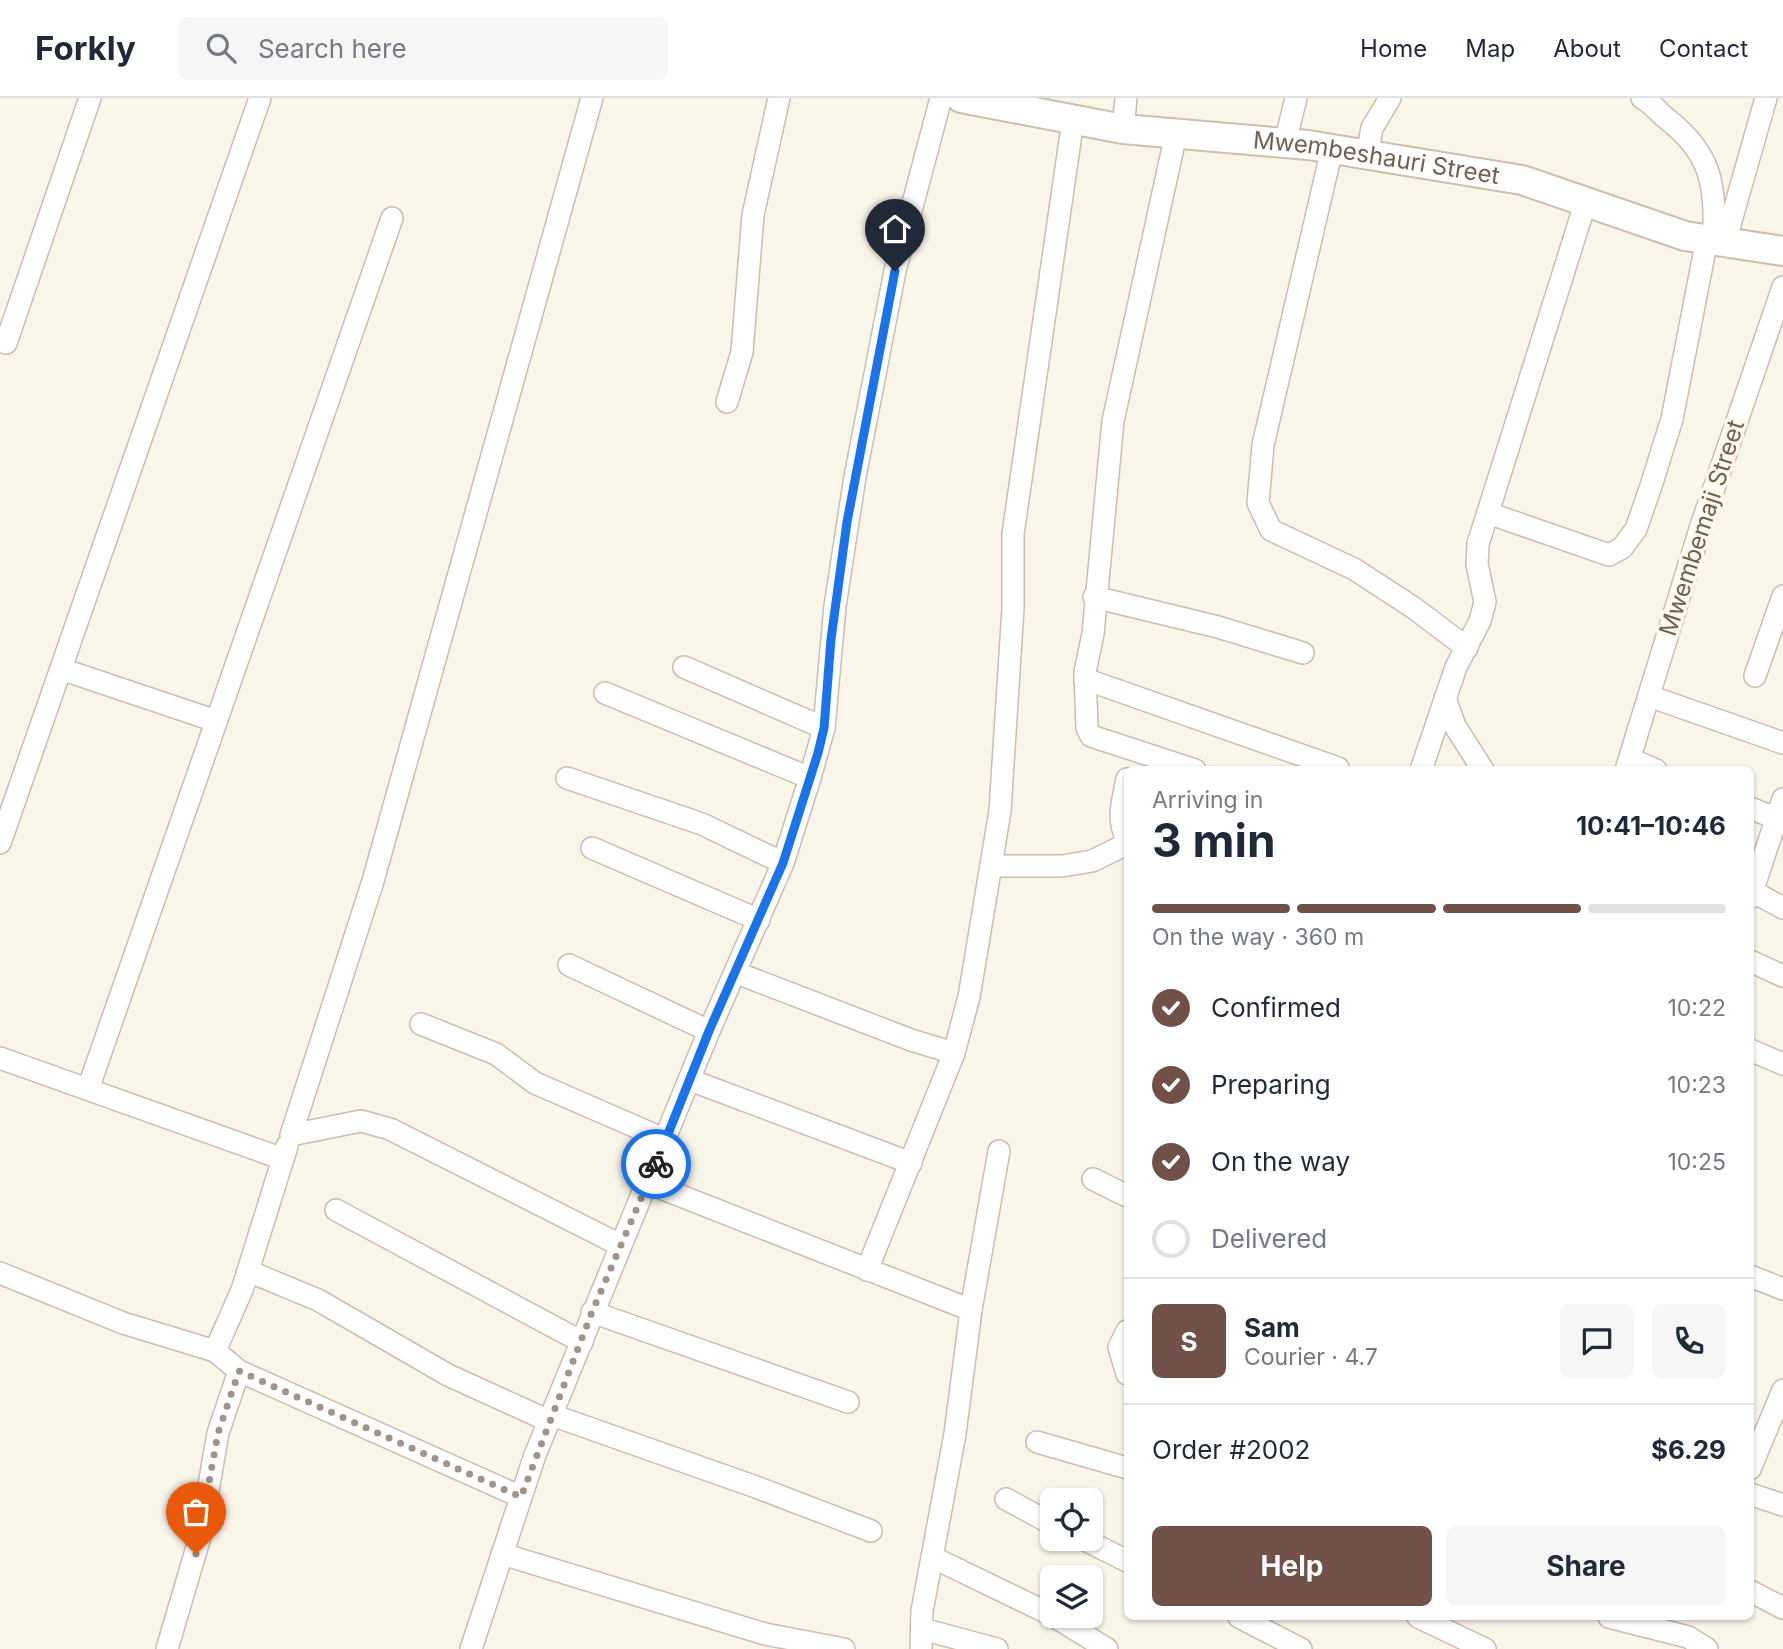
<!DOCTYPE html>
<meta charset="utf-8">
<style>
body{margin:0;font-family:Inter,sans-serif;background:#f6f6f7;color:#1f2937;height:100vh;display:flex;flex-direction:column;font-size:26px;white-space:nowrap}
*{box-sizing:border-box;margin:0}
p{font-size:23px;color:#747a83}
.icon{flex:none;width:38px;height:38px;fill:none;stroke:currentColor;stroke-width:2;stroke-linecap:round;stroke-linejoin:round}
.map{position:relative;flex:1;overflow:hidden}
.panel{position:absolute;left:1124px;top:668px;width:630px;height:854px;display:flex;flex-direction:column;background:#fff;border-radius:10px;box-shadow:0 2px 5px #0004}
.panel>*{flex:none}
.tools{position:absolute;left:1040px;top:1390px;display:grid;gap:14px}
.tools a{display:grid;place-items:center;width:63px;height:63px;border-radius:10px;background:#fff;box-shadow:0 2px 5px #0004;font-size:35px}
.pin{position:absolute;display:grid;place-items:center;width:60px;height:60px;color:#fff;margin:-72px -30px;border-radius:50% 50% 50% 0;rotate:-45deg;box-shadow:0 0 7px #0007}
.pin .icon{rotate:45deg}
.courier{position:absolute;display:grid;place-items:center;width:70px;height:70px;margin:-35px;border:5px solid #1a73e8;border-radius:50%;background:#fff;color:#222;box-shadow:0 2px 9px #0007}
.summary em{font-style:normal;font-weight:700}
.summary div{display:flex;flex-direction:column-reverse}
.summary{display:flex;align-items:center;justify-content:space-between;height:119px;padding:0 28px}
h1{font-size:46px;font-weight:700;line-height:52px}
.bar{display:grid;grid-template-columns:repeat(4,1fr);gap:10px 7px;align-content:center;height:84px;padding:0 28px}
.bar i{height:9px;border-radius:5px;background:#e0e1e3}
.bar .on{background:#715048}
.bar p{grid-column:span 4}
.line{display:flex;align-items:center;gap:18px;padding:0 28px;border-top:2px solid #e0e1e3}
.line div{flex:1}
.round{display:grid;place-items:center;flex:none;width:74px;height:74px;border-radius:10px;background:#f6f6f7}
ol{padding:0 28px;list-style:none}
li{display:flex;align-items:center;gap:21px;height:77px}
li p{margin-inline-start:auto}
li .icon{padding:7px;border-radius:50%;background:#715048;color:#fff;stroke-width:4}
li:last-child{color:#747a83}
li i{width:38px;height:38px;border:4px solid #e0e1e3;border-radius:50%}
.cta{display:flex;gap:14px;margin-top:auto;padding:14px 28px}
.cta a{flex:1;height:80px;border-radius:10px;background:#715048;color:#fff;font-size:28px;font-weight:700;line-height:80px;text-align:center}
.cta a+a{background:#f6f6f7;color:#1f2937}
header{display:flex;align-items:center;gap:42px;box-sizing:border-box;height:98px;padding:0 35px;background:#fff;border-bottom:2px solid #e0e1e3}
header strong{font-size:33px}
nav{display:flex;gap:38px;margin-inline-start:auto;font-size:24px}
.search{width:490px;height:63px;background:#f6f6f7;display:flex;align-items:center;gap:18px;box-sizing:border-box;padding:0 24px;border-radius:10px;color:#747a83;font-size:26px}
.map>svg:first-child{display:block}
.lines{fill:none;stroke-linecap:round;stroke-linejoin:round}
.street-casing{stroke:#cbbdb0;stroke-width:24}
.secondary-casing{stroke:#cdbeae;stroke-width:32}
.street{stroke:#fff;stroke-width:21}
.secondary{stroke:#fff;stroke-width:28}
.done{stroke:#a29386;stroke-width:7;stroke-dasharray:0 12.6}
.route{stroke:#1a73e8;stroke-width:9}
.labels{text-anchor:middle;stroke-width:7;stroke-linejoin:round;paint-order:stroke}
.street-label{font-size:24px;fill:#725e50;stroke:#fdf9ef}
</style>
<header>
<strong>Forkly</strong>
<div class="search"><svg class="icon" aria-label="search" viewBox="0 0 24 24"><circle cx="10" cy="10" r="6"/><path d="M15 15l6 6"/></svg>Search here</div>
<nav><a>Home</a><a>Map</a><a>About</a><a>Contact</a></nav>
</header>
<div class="map">
<svg width="1783" height="1551" viewBox="0 0 1783 1551">
<rect width="100%" height="100%" fill="#faf5e9"/>
<g class="lines">
<defs>
<g id="street">
<polyline points="592,0 373,783 291,1037 361,1023 390,1031 620,1147"/>
<path d="M1642,0C1652,5 1658,14 1667,21C1713,57 1715,87 1714,142"/>
<polyline points="1123,31 1126,0"/>
<polyline points="1176,36 1113,323 1093,536 1085,574 1087,630 1091,638 1195,672"/>
<polyline points="1285,45 1296,0"/>
<polyline points="1332,51 1263,347 1258,405 1271,432 1354,471 1414,510 1467,550"/>
<polyline points="1367,57 1372,30 1390,0"/>
<polyline points="1725,144 1766,0"/>
<polyline points="6,245 90,0"/>
<polyline points="727,304 742,254 753,117 779,0"/>
<polyline points="1488,415 1609,457 1622,450 1636,431 1651,388 1672,321 1707,141"/>
<polyline points="1094,499 1218,529 1303,555"/>
<polyline points="684,569 824,630"/>
<polyline points="61,571 216,623"/>
<polyline points="1755,578 1783,498"/>
<polyline points="1085,581 1338,670"/>
<polyline points="605,595 810,680"/>
<polyline points="1649,598 1783,645"/>
<polyline points="1445,600 1455,628 1483,672"/>
<polyline points="1630,661 1656,672"/>
<polyline points="1421,672 1456,569 1480,523 1485,504 1477,466 1478,446 1585,106"/>
<polyline points="1626,672 1700,431 1783,189"/>
<polyline points="567,680 702,726 783,765"/>
<path d="M1127,681C1123,703 1116,721 1127,741"/>
<polyline points="1750,710 1783,723"/>
<polyline points="0,745 260,0"/>
<polyline points="592,750 759,822"/>
<polyline points="991,768 1062,768 1092,763 1127,746"/>
<polyline points="1750,792 1783,810"/>
<polyline points="1750,800 1783,701"/>
<polyline points="1750,863 1783,878"/>
<polyline points="569,867 709,933"/>
<polyline points="737,875 911,942 954,955"/>
<polyline points="421,926 496,956 535,985 666,1042"/>
<polyline points="1750,952 1783,966"/>
<polyline points="0,960 283,1061"/>
<polyline points="690,982 911,1065"/>
<polyline points="88,991 392,120"/>
<polyline points="1093,1081 1127,1098"/>
<polyline points="648,1085 971,1212"/>
<polyline points="336,1112 582,1244"/>
<polyline points="867,1172 954,955 969,899 1000,713 1013,510 1013,436 1073,22"/>
<polyline points="248,1173 318,1202 448,1277 549,1323"/>
<polyline points="0,1175 123,1225 215,1253 239,1273 521,1399"/>
<polyline points="1750,1178 1783,1191"/>
<polyline points="592,1214 848,1304"/>
<polyline points="1127,1233 1119,1249 1127,1276"/>
<polyline points="215,1253 242,1192 287,1048"/>
<polyline points="552,1317 756,1389 871,1433"/>
<polyline points="1037,1344 1127,1370"/>
<polyline points="1750,1371 1783,1292"/>
<polyline points="1750,1396 1783,1407"/>
<polyline points="1006,1401 1052,1426"/>
<polyline points="1081,1440 1127,1463"/>
<polyline points="502,1456 765,1536 844,1551"/>
<polyline points="932,1459 1052,1517"/>
<polyline points="1750,1493 1783,1510"/>
<polyline points="1052,1517 1107,1551"/>
<polyline points="1239,1519 1301,1551"/>
<polyline points="1418,1519 1485,1551"/>
<polyline points="1609,1519 1688,1539 1707,1551"/>
<polyline points="922,1531 997,1551"/>
<polyline points="167,1551 200,1439 218,1335 239,1273"/>
<polyline points="471,1551 535,1357 709,933 783,765 810,680 824,630 835,508 855,379 895,173 941,0"/>
<polyline points="921,1551 922,1513 955,1336 971,1212 999,1053"/>
</g>
<g id="secondary">
<path id="s1" d="M961,0L1123,31L1308,47L1522,82L1685,138L1783,153"/>
</g>
</defs>
<use href="#street" class="street-casing"/>
<use href="#secondary" class="secondary-casing"/>
<use href="#street" class="street"/>
<use href="#secondary" class="secondary"/>
</g>
<g class="lines">
<polyline class="done" points="196,1456 218,1335 239,1273 521,1399 592,1214 656,1066"/>
<polyline class="route" points="656,1066 709,933 783,765 818,655 824,630 831,541 847,424 895,173"/>
</g>
<g class="labels">
<g class="street-label">
<text dy="8" stroke="none"><textPath href="#s1" startOffset="420">Mwembeshauri Street</textPath></text>
<text transform="translate(1702 430) rotate(-72)" y="8">Mwembemaji Street</text>
</g>
</g>
</svg>
<div class="tools">
<a><svg class="icon" aria-label="locate" viewBox="0 0 24 24"><circle cx="12" cy="12" r="6"/><path d="M12 2v4M12 18v4M2 12h4M18 12h4"/></svg></a>
<a><svg class="icon" aria-label="layers" viewBox="0 0 24 24"><path d="M12 4l9 5-9 5-9-5zM3 14l9 5 9-5"/></svg></a>
</div>
<div class="pin" style="left:196px;top:1456px;background:#ea580c"><svg class="icon" aria-label="bag" viewBox="0 0 24 24"><path d="M5 8h14l-1 12H6zM9 8a3 3 0 0 1 6 0"/></svg></div>
<div class="pin" style="left:895px;top:173px;background:#1f2937"><svg class="icon" aria-label="home" viewBox="0 0 24 24"><path d="M3 11l9-7 9 7M6 9v11h12V9"/></svg></div>
<div class="courier" style="left:656px;top:1066px"><svg class="icon" aria-label="bike" viewBox="0 0 24 24"><circle cx="6" cy="16" r="4"/><circle cx="18" cy="16" r="4"/><path d="M6 16l4-8h5l3 8M10 8l3 8H6M13 5h3"/></svg></div>
<section class="panel">
<div class="summary"><div><h1>3 min</h1><p>Arriving in</p></div><em>10:41–10:46</em></div>
<div class="bar"><i class="on"></i><i class="on"></i><i class="on"></i><i></i><p>On the way · 360 m</p></div>
<ol>
<li><svg class="icon" aria-label="check" viewBox="0 0 24 24"><path d="M5 12l5 5 9-10"/></svg>Confirmed<p>10:22</p></li>
<li><svg class="icon" aria-label="check" viewBox="0 0 24 24"><path d="M5 12l5 5 9-10"/></svg>Preparing<p>10:23</p></li>
<li><svg class="icon" aria-label="check" viewBox="0 0 24 24"><path d="M5 12l5 5 9-10"/></svg>On the way<p>10:25</p></li>
<li><i></i>Delivered</li>
</ol>
<div class="line" style="height:126px"><b class="round" style="background:#715048;color:#fff">S</b><div><b>Sam</b><p>Courier · 4.7</p></div><a class="round"><svg class="icon" aria-label="chat" viewBox="0 0 24 24"><path d="M4 5h16v11H9l-5 4z"/></svg></a><a class="round"><svg class="icon" aria-label="phone" viewBox="0 0 24 24"><path d="M5 4h4l2 5-3 2q2 4 5 5l2-3 5 2v4C11 20 4 13 5 4z"/></svg></a></div>
<div class="line" style="height:91px"><div>Order #2002</div><b>$6.29</b></div>
<div class="cta"><a>Help</a><a>Share</a></div>
</section>
</div>
